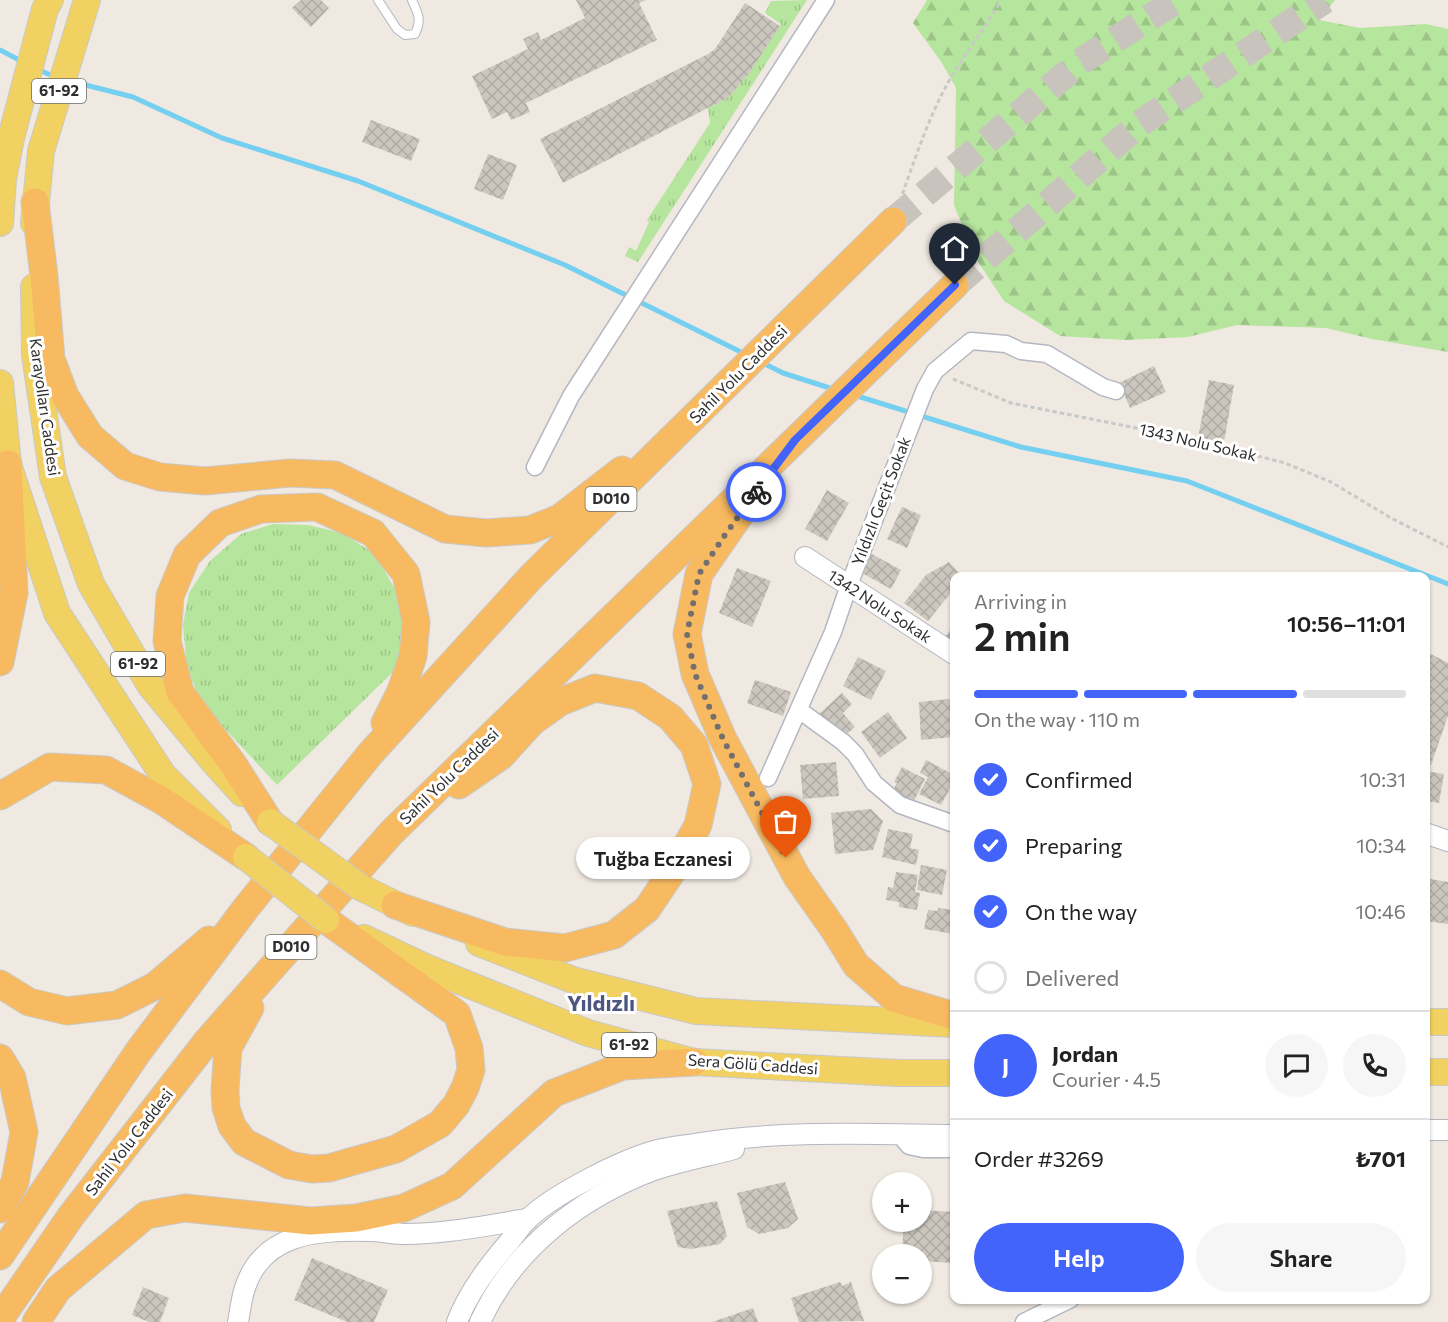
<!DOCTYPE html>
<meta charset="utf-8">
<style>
body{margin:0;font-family:Commissioner,sans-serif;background:#f6f6f6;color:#222;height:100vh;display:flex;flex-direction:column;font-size:22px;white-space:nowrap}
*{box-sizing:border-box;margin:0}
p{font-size:20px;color:#767676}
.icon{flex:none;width:33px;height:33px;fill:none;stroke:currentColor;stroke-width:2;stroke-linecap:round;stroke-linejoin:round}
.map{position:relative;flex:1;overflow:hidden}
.drawer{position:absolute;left:950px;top:572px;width:480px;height:732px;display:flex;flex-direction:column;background:#fff;border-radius:12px;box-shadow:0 2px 4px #0004}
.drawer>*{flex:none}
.tools{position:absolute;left:872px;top:1172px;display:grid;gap:12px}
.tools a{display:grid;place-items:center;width:60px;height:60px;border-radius:50%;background:#fff;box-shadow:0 2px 4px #0004;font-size:30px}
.pin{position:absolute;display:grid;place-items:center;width:51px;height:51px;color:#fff;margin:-62px -26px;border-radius:50% 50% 50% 0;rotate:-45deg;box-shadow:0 0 6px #0007}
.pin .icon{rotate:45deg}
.courier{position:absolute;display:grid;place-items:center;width:60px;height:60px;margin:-30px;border:4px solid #4264fb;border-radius:50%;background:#fff;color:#222;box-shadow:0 2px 8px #0007}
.bubble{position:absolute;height:42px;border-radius:21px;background:#fff;box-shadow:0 2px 4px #0004;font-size:20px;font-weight:600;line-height:42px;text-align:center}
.overview em{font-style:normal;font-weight:600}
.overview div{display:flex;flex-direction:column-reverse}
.overview{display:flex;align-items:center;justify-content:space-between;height:102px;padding:0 24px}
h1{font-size:39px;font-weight:600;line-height:45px}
.bar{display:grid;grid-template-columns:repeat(4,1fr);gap:9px 6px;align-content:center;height:72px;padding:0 24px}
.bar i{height:8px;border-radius:4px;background:#e0e0e0}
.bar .current{background:#4264fb}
.bar p{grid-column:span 4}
.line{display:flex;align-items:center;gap:15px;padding:0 24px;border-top:2px solid #e0e0e0}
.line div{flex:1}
.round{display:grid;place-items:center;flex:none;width:63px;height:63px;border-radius:32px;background:#f6f6f6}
ol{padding:0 24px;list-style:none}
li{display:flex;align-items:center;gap:18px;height:66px}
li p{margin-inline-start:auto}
li .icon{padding:6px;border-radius:50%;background:#4264fb;color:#fff;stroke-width:4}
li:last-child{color:#767676}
li i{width:33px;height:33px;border:3px solid #e0e0e0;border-radius:50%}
.action{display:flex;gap:12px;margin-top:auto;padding:12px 24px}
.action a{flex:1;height:69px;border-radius:36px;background:#4264fb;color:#fff;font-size:24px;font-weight:600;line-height:69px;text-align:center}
.action a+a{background:#f6f6f6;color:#222}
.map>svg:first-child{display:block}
.grass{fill:url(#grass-tufts)}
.forest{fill:url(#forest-firs)}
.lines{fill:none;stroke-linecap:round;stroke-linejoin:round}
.stream{stroke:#75cff0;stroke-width:5}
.building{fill:url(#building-cross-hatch)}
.trunk-tunnel{stroke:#c8c4bd;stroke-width:27;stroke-dasharray:27 14;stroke-linecap:butt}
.service-casing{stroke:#b4b7c1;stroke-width:10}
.minor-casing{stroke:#b4b7c1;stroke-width:19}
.tertiary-casing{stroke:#b4b7c1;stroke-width:22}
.primary-casing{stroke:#c9c9c9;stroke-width:28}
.trunk-casing{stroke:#c9c9c9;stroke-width:29}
.path{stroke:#c9c9c9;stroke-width:3;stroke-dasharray:4.5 3;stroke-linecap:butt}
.service{stroke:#fff;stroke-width:8}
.minor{stroke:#fff;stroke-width:16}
.tertiary{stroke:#fff;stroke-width:20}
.primary{stroke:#f2d163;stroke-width:26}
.trunk{stroke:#f8ba60;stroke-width:27}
.primary-bridge-casing{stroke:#c9c9c9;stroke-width:28;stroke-linecap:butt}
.primary-bridge{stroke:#f2d163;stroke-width:26}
.done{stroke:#726f6d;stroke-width:6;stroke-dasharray:0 10.8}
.route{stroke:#4264fb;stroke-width:8}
.labels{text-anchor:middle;stroke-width:6;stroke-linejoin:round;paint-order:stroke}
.shield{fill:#fff;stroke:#6d6d6d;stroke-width:1.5}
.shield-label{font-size:15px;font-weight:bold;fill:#2e2e2e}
.street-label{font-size:16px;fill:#2e2e2e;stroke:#fff}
.district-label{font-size:22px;font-weight:bold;fill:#4d5680;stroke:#fff}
</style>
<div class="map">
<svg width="1448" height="1322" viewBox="0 0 1448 1322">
<defs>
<pattern id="grass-tufts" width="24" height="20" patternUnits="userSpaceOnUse" patternTransform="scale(1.5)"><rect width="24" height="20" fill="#b6e59e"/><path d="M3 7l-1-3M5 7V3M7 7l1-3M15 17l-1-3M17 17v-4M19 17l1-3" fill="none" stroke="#9dc588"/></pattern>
<pattern id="forest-firs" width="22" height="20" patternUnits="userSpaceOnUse" patternTransform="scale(1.5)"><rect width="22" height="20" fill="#b6e59e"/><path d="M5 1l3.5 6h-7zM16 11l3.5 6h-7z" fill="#9dc588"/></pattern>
<pattern id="building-cross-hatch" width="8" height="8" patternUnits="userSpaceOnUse" patternTransform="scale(1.5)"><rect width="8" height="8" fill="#cbc7bf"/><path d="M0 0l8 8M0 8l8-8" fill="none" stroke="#afaba4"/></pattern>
</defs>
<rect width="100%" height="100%" fill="#efe9e1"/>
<g class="grass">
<polygon points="807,0 638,262 625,256 629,247 636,251 649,222 647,220 710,123 708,108 729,97 780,26 781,24 765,13 771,1"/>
<polygon points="273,524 308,525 342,533 375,554 404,605 399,666 277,785 202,704 187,668 183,625 189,593 210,561 241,534"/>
</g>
<polygon class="forest" points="927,0 1335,0 1319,20 1360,28 1426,24 1448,29 1448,352 1372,339 1326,328 1237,325 1188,337 1125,340 1060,336 1004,301 974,256 954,205 956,88 942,63 913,23"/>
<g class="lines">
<g class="stream">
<polyline points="0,50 23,62"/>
<polyline points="37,69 55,77"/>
<polyline points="70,81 133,97 222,138 358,181 565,265 747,355"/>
<polyline points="761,362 783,373 836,390"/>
<polyline points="854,395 1021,447 1187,481 1448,584"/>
</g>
</g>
<g class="building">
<polygon points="301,0 321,0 329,8 311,27 292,8"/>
<polygon points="576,0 646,0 639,3 657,40 526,103 530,112 511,120 507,112 492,119 472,76 528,49 523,39 538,32 541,40 585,18"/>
<polygon points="745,3 780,26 749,73 729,97 563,183 540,139 708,54 715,49"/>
<polygon points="371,120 420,139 411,161 362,142"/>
<polygon points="488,154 517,165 503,200 474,189"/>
<polygon points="1154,366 1166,392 1130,408 1119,383"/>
<polygon points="1209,380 1234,385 1224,442 1198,438"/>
<polygon points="827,490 849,503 827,541 805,529"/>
<polygon points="902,507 921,515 907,548 887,539"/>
<polygon points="870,553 901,570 891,589 860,572"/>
<polygon points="949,562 962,576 954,576 954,589 928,621 904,603 926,575"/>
<polygon points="737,568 771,581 752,627 719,613"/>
<polygon points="954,625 954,643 945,637"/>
<polygon points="1425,651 1448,663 1448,716 1431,765 1425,764"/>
<polygon points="858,657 886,671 871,700 843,686"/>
<polygon points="755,680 791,692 783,716 747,703"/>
<polygon points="842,693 852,704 843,713 855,727 841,739 819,714"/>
<polygon points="949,699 954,702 954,737 921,740 919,702"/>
<polygon points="888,712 907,738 880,758 861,732"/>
<polygon points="926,760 954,775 954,781 941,805 919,794 928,777 920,773"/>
<polygon points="836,762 839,796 803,799 800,765"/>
<polygon points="902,767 925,779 913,803 892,792 897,783 894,782"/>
<polygon points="1426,771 1444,774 1439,803 1425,801"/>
<polygon points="871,809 883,821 873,850 835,854 831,813"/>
<polygon points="888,829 913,834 910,848 919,850 916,865 882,857"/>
<polygon points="921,865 947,870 942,895 917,890"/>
<polygon points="896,872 918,875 915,892 920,893 917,910 899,907 899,902 886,900 888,887 893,888"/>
<polygon points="1425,878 1448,882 1448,924 1425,921"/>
<polygon points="938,908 954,910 954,934 924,929 928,910 938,911"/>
<polygon points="785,1182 798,1219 788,1228 759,1234 747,1227 737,1193"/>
<polygon points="717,1201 727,1236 720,1244 691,1249 678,1247 667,1211"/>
<polygon points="921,1210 954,1212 954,1263 921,1261 921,1254 902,1254 904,1221 921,1221"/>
<polygon points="312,1258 388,1290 374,1322 347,1322 294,1300"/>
<polygon points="840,1282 842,1286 851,1282 864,1321 799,1322 791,1298"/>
<polygon points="143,1287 169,1298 160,1322 149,1322 132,1315"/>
<polygon points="753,1308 758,1322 712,1322"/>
</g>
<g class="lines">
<g class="trunk-tunnel">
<polyline points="893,221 1080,62 1177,0"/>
<polyline points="955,285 1139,124 1325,0"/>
</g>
<defs>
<path id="service" d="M378,0L397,29L405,35L415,34C422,19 418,14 412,0"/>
<g id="minor">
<polyline points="535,467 571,396 826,0"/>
<polyline points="799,710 843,742 855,754 874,783 900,805 954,824"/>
<polyline points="768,778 833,632 849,585 925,389 935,371 971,341 1006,344 1021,351 1047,354 1103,387 1116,391"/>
<polyline points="900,1135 909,1146 923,1149 954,1149"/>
<polyline points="1024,1322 1071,1299"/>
</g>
<g id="tertiary">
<polyline points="805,557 954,654"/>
<polyline points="1425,833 1448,841"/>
<polyline points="1425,1130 1448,1130"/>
<path d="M238,1322C240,1312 241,1301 244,1291C261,1232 318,1230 369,1231C381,1231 393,1234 405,1234C446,1234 488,1225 528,1219"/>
<path d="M457,1322C468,1293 489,1265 509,1242C515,1235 520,1227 526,1221C551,1195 623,1159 658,1150C670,1147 683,1146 694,1144C780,1130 868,1134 954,1135"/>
<path d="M480,1322C514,1248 580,1198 654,1170C680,1161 708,1156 734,1149"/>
</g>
<g id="primary">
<polyline points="0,223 3,179 11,138 45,9 50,0"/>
<polyline points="34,223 41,151 87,0"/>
<polyline points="34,287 35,355 53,477 91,584 150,685 213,761 242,793"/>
<polyline points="0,383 8,464 57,613 163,775 218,830"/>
<polyline points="360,887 413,913"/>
<polyline points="364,938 425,967 588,1033 694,1062 898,1073 954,1073"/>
<polyline points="479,943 573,980 696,1011 954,1024"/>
<polyline points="1425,1022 1448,1022"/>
<polyline points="1425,1072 1448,1072"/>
</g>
<g id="trunk">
<polyline points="35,202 44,276 51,359 65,396 90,436 125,466 160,477 205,481 290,473 335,475 445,529 486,533 530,530 560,518 622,470"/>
<polyline points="746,506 699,574 687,634 695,674 723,739 797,877 835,931 856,965 894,998 954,1016"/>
<polyline points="0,662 14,593 8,464"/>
<polyline points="0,796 50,767 106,770 161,800 246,857"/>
<polyline points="270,822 233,764 180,692 167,641 170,596 187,555 220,523 261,509 317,507 373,533 406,574 416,622 413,656 401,691 385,723"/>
<polyline points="395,905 505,942 565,948 614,935 647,909 672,872 698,825 707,784 694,745 670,717 638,696 595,688 560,702 532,722 501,756 459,785"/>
<polyline points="0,984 29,1002 67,1011 117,1005 155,986 209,940"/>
<polyline points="250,1008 228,1048 225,1090 226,1108 232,1126 244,1142 289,1165 312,1169 329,1168 396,1149 440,1124 456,1105 465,1088 471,1070 469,1048 457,1014 326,920"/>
<polyline points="0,1058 12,1078 24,1132 15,1182 0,1209"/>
<polyline points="0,1256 138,1052 246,908 370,754 532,576 893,221"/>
<polyline points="0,1319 71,1216 208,1040 392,832 955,285"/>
<polyline points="36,1322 58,1289 146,1215 185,1208 310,1221 356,1218 404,1208 452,1186 554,1093 623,1066 694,1062"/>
</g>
</defs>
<use href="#service" class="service-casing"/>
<use href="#minor" class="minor-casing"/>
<use href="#tertiary" class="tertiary-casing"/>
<use href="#primary" class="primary-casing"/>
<use href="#trunk" class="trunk-casing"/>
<g class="path">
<path d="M900,201C913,164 926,125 944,90C960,59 984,31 1001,0"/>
<polyline points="953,379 1011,403 1191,439 1285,463 1331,482 1391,518 1448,547"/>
</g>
<use href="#service" class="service"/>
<use href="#minor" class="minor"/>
<use href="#tertiary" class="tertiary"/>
<use href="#primary" class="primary"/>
<use href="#trunk" class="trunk"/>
<defs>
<g id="primary-bridge">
<polyline points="270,822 360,887"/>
<polyline points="246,857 326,920"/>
</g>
</defs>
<use href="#primary-bridge" class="primary-bridge-casing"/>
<use href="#primary-bridge" class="primary-bridge"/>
</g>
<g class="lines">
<polyline class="done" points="756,492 725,535 699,574 687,634 695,674 723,739 786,858"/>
<polyline class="route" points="756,492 795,440 955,285"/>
</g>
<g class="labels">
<g class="shield">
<rect x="32" y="79" width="54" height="24" rx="4.5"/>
<rect x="585.5" y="487" width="51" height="24" rx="4.5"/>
<rect x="111" y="652" width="54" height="24" rx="4.5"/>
<rect x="265.5" y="935" width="51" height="24" rx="4.5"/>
<rect x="602" y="1033" width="54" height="24" rx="4.5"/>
</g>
<g class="shield-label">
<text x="59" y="96">61-92</text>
<text x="611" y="504">D010</text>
<text x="138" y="669">61-92</text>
<text x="291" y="952">D010</text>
<text x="629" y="1050">61-92</text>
</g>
<g class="street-label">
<text transform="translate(738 374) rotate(-45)" y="6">Sahil Yolu Caddesi</text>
<text transform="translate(45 407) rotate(82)" y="6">Karayolları Caddesi</text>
<text transform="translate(1198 442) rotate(13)" y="6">1343 Nolu Sokak</text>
<text transform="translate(881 501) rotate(-69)" y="6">Yıldızlı Geçit Sokak</text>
<text transform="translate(880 606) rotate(33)" y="6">1342 Nolu Sokak</text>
<text transform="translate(449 776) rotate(-44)" y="6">Sahil Yolu Caddesi</text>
<text transform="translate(753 1064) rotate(4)" y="6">Sera Gölü Caddesi</text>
<text transform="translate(129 1142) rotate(-52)" y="6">Sahil Yolu Caddesi</text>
</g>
<g class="district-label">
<text x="601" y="1011">Yıldızlı</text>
</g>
</g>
</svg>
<div class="tools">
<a>+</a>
<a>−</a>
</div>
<div class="pin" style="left:786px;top:858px;background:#ea580c"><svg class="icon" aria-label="bag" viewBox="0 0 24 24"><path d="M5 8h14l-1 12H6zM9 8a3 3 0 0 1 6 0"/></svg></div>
<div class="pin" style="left:955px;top:285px;background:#1f2937"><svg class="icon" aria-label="home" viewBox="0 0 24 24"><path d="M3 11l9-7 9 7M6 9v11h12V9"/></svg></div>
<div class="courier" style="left:756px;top:492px"><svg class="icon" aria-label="bike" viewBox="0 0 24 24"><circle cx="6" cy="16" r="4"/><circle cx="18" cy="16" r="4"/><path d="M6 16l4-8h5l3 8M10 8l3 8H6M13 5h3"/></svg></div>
<div class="bubble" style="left:576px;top:837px;width:174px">Tuğba Eczanesi</div>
<section class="drawer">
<div class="overview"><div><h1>2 min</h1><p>Arriving in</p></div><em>10:56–11:01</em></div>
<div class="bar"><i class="current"></i><i class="current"></i><i class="current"></i><i></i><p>On the way · 110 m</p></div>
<ol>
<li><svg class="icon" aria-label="check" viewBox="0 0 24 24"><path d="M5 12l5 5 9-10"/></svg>Confirmed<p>10:31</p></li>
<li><svg class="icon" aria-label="check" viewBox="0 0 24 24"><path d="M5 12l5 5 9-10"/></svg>Preparing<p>10:34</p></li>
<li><svg class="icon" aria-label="check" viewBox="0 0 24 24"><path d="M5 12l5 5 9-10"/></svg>On the way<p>10:46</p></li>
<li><i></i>Delivered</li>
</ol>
<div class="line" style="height:108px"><b class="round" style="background:#4264fb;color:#fff">J</b><div><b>Jordan</b><p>Courier · 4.5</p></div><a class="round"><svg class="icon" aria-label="chat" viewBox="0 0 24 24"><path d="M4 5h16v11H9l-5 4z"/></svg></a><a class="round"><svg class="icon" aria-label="phone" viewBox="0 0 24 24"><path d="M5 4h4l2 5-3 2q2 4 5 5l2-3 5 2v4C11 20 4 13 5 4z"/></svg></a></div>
<div class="line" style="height:78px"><div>Order #3269</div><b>₺701</b></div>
<div class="action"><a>Help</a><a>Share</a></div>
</section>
</div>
